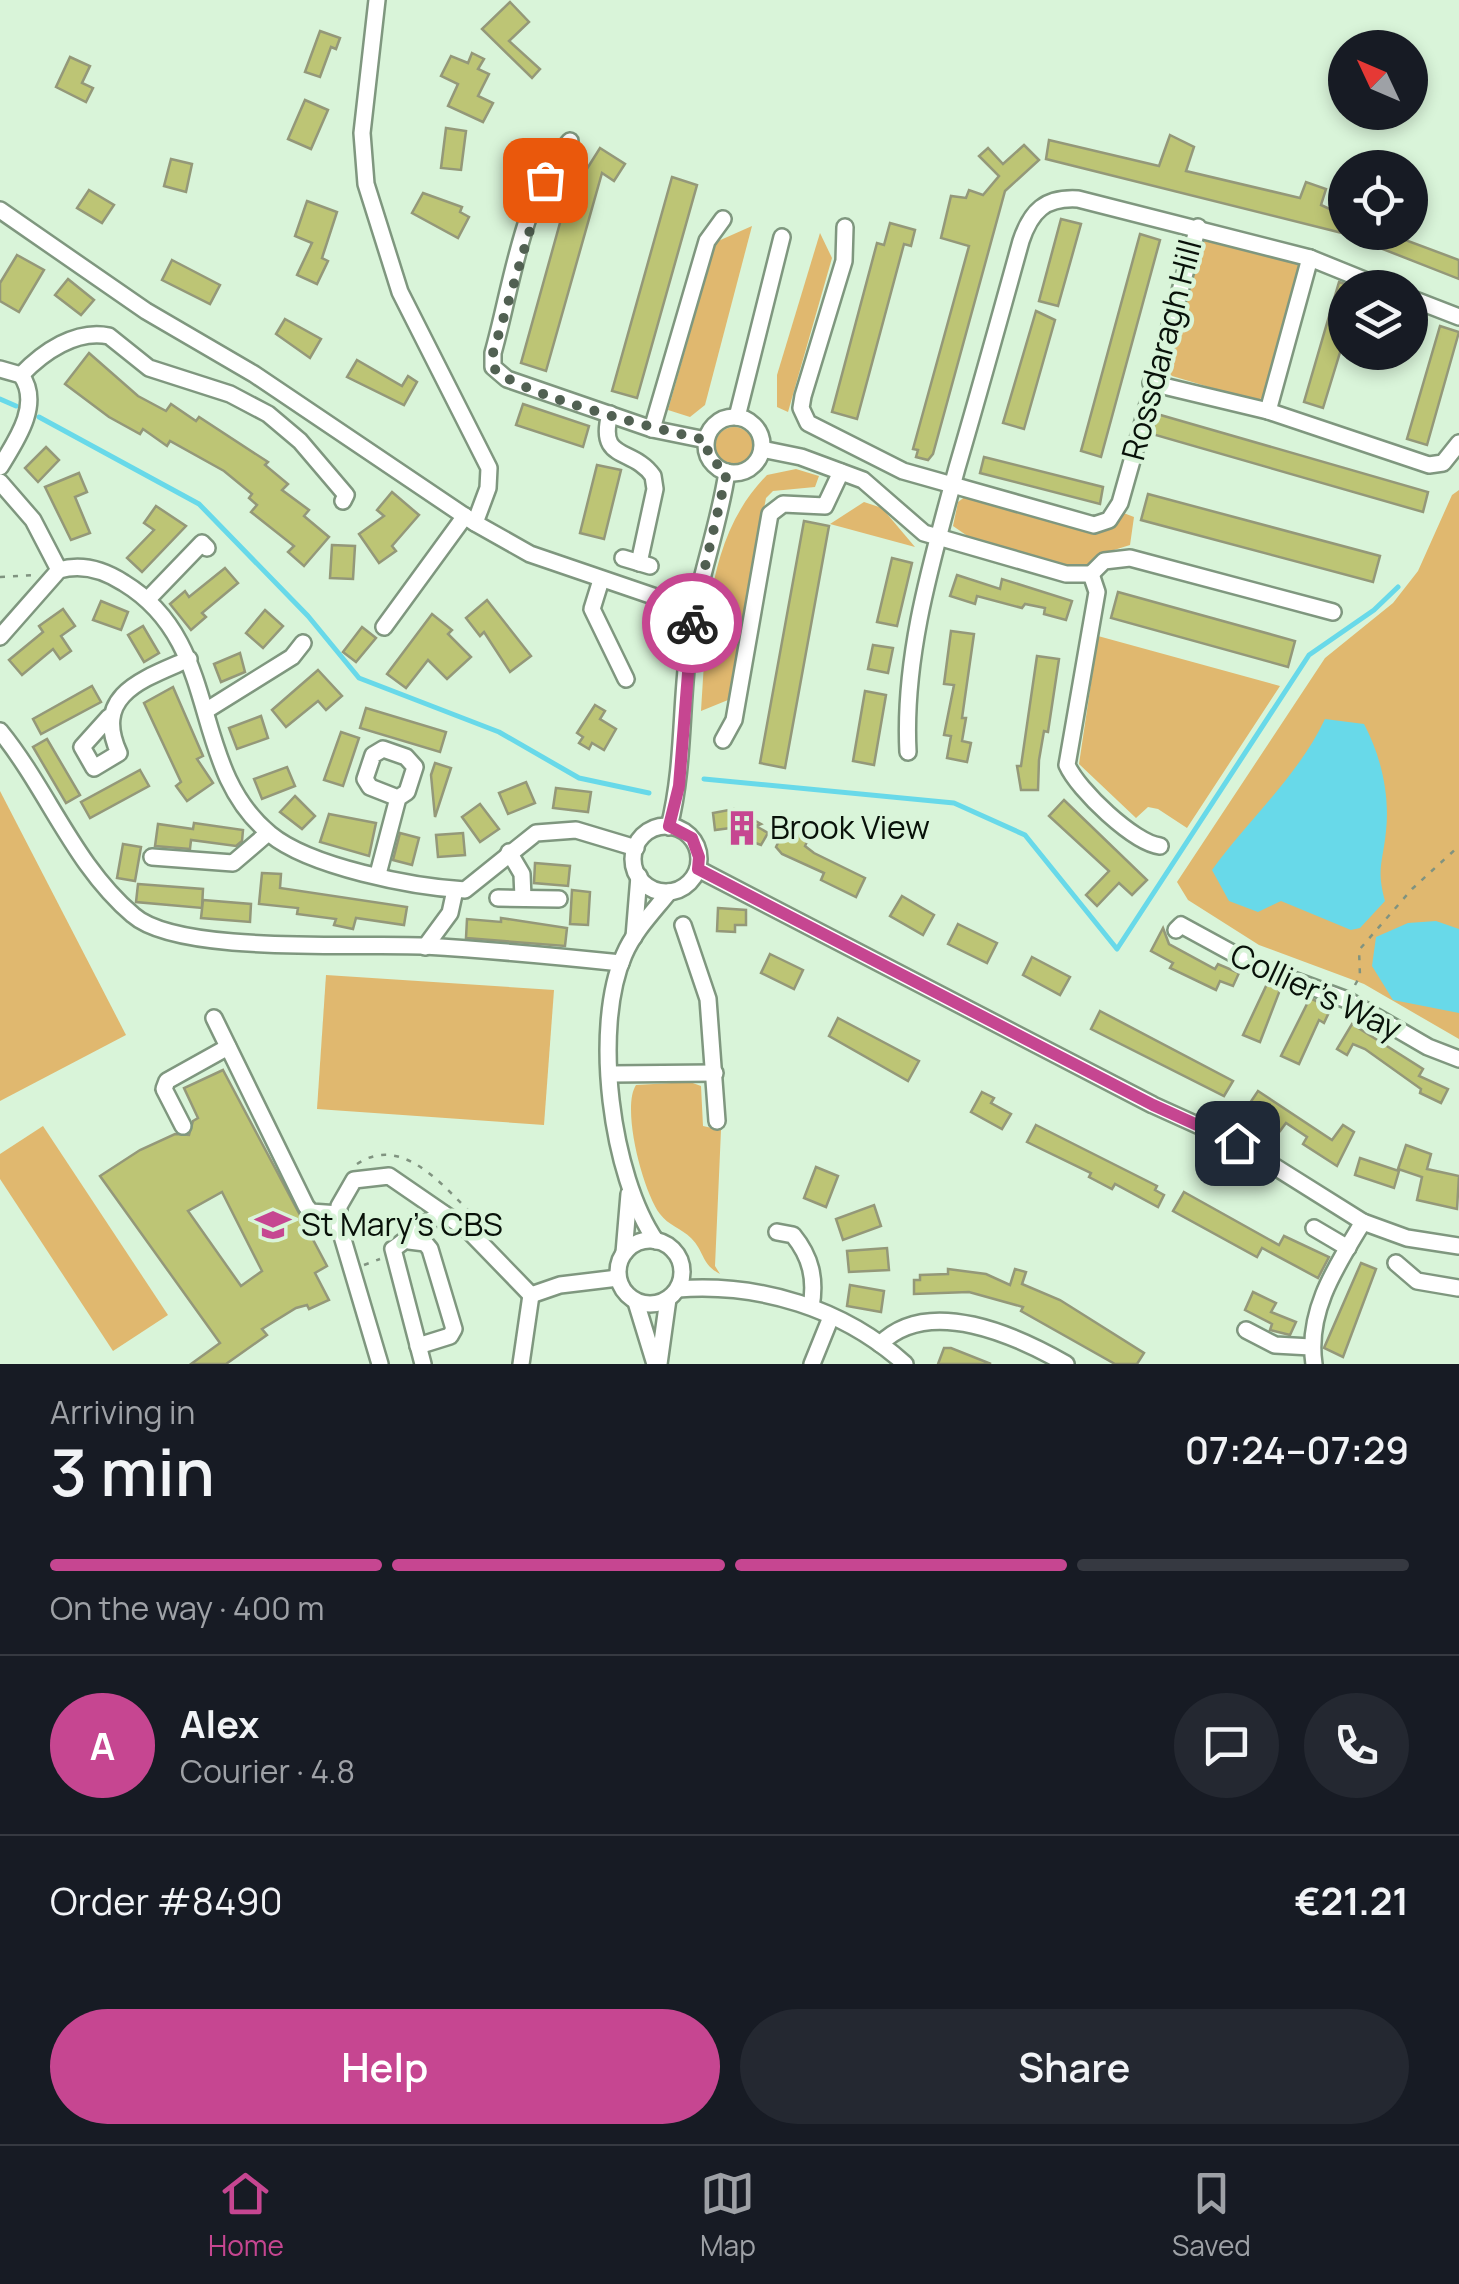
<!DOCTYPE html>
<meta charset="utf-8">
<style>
body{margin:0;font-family:Manrope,sans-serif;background:#242831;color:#f1f3f6;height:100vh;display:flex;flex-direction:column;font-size:38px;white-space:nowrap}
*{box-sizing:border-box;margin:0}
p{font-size:32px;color:#9ea1a6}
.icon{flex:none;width:55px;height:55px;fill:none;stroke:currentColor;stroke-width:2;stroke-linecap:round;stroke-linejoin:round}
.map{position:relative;height:1364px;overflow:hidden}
.sheet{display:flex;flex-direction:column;background:#171b24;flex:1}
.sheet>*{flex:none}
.needle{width:65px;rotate:314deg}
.tools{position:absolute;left:1328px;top:30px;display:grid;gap:20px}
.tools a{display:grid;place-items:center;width:100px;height:100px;border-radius:50%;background:#171b24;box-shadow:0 5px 15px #0003;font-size:50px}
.pin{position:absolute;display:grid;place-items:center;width:85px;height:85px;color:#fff;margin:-42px;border-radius:20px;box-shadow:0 5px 15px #0006}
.courier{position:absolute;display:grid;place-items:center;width:100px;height:100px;margin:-50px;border:8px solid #c64691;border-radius:50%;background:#fff;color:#222;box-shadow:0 2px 12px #0007}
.head em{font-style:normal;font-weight:600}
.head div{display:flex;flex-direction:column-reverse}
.head{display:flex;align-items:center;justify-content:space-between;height:170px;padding:0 50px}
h1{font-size:65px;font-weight:600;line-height:75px}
.bar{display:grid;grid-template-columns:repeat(4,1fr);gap:15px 10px;align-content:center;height:120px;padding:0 50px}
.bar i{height:12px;border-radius:8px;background:#363941}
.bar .selected{background:#c64691}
.bar p{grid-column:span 4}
.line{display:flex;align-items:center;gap:25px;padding:0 50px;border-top:2px solid #363941}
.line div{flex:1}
.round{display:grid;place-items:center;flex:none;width:105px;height:105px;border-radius:52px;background:#242831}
.cta{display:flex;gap:20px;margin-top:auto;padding:20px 50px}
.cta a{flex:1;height:115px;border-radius:60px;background:#c64691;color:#fff;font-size:40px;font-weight:600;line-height:115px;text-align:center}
.cta a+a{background:#242831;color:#f1f3f6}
.tab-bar{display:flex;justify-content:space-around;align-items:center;height:140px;border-top:2px solid #363941;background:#171b24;font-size:28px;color:#9ea1a6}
.tab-bar a{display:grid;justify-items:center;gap:5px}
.tab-bar .selected{color:#c64691}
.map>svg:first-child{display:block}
.green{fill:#e0b86f}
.water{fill:#68d9e9}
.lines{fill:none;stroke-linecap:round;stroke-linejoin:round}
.stream{stroke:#68d9e9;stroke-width:5}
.building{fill:#bdc575;stroke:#949879;stroke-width:2.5;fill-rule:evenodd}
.minor-casing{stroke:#7f977f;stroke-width:20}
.path{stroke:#809380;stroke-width:2.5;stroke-dasharray:5 8;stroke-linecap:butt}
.minor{stroke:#fff;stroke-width:15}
.done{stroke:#516052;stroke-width:10;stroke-dasharray:0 18}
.route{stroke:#c64691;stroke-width:12}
.labels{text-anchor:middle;stroke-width:9;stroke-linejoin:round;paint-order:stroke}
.street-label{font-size:32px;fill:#081109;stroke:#d9f4d9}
.poi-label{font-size:32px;fill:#081109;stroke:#d9f4d9;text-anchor:start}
</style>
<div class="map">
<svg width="1459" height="1364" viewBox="0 0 1459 1364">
<rect width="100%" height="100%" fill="#d9f4d9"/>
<g class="green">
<polygon points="752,226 705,405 690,417 668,410 716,242"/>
<polygon points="820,233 832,258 788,412 777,407 777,375"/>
<polygon points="1205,238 1301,263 1264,397 1256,401 1172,376 1164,368"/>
<circle cx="734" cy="446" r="19"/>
<path d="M796,469L819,476L815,487L773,491L766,498L728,700L701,711C707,629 705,538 767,475Z"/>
<polygon points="1459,490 1459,1039 1364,984 1259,945 1188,900 1177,882 1325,658 1393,603 1418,571 1452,495"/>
<polygon points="966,496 1087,529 1121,512 1134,517 1130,545 1098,555 1083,570 1068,569 969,537 953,526 958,502"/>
<polygon points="864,502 882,508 915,547 830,524"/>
<polygon points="1098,636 1280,686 1187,828 1158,809 1148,807 1136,818 1079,764"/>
<polygon points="0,791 126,1035 0,1101"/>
<polygon points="326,975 554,990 544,1125 317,1109"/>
<path d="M690,1082L701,1086L703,1126L721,1130L715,1266L720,1274C701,1264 705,1252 691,1238C682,1229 668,1225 660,1214C643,1192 621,1108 636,1085Z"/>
<polygon points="43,1126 168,1315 113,1351 0,1179 0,1154"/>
</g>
<g class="water">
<path d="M1325,719L1364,724C1381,756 1390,795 1386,831C1383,862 1376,869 1385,901L1360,928L1351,930L1281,901L1258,912L1229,901L1212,870C1249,819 1298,776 1325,719Z"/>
<polygon points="1436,921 1459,929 1459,1013 1393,1000 1372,966 1376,937 1408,923"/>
</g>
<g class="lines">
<g class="stream">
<polyline points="0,399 16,406"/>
<polyline points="39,417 199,504 308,616 359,678 499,732 579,778 649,793"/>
<polyline points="704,779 954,803 1025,835 1117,949 1309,655 1374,610 1398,587"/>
</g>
</g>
<g class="building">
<polygon points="510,2 529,22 509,41 540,69 532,78 482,29"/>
<polygon points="320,31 340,38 336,49 331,47 320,77 305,72"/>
<polygon points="472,53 484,59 478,69 489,74 478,96 493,103 483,122 448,106 458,84 441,76 451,56 468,63"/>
<polygon points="70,57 90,66 82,83 93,88 86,102 56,87"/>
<polygon points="305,100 328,110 311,149 288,139"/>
<polygon points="446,128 466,131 461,170 441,168"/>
<polygon points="1170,135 1194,147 1186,171 1300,198 1306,182 1326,189 1321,205 1345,216 1345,232 1384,232 1459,260 1459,279 1342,233 1046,159 1049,140 1159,166"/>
<polygon points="1024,145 1039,160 1005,191 933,454 928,460 916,457 918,450 913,449 969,246 941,238 951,196 966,198 969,190 983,195 999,176 979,156 988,148 1003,164"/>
<polygon points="600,148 625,164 614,181 602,173 546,371 521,363 575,169 585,172"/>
<polygon points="171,159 192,164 186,192 164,186"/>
<polygon points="672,177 697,185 637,398 612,391"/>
<polygon points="89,190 114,205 102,223 77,208"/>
<polygon points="423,193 462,207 460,212 469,217 458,238 412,213"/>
<polygon points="307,201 337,212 322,258 328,261 317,284 297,275 312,243 295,236"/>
<polygon points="1061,219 1081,224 1058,306 1039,301"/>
<polygon points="890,223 915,230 911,246 904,244 857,419 832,412 877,243 884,245"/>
<polygon points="1140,234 1160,240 1101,457 1081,451"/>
<polygon points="17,255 44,270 19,312 0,301 0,283"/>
<polygon points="172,260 220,285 210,304 162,280"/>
<polygon points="68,279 94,300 81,315 55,295"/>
<polygon points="1339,282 1345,284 1345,336 1323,408 1304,402"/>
<polygon points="1036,311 1055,320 1024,429 1003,423"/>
<polygon points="285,319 321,339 310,358 276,334"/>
<polygon points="1440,326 1459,332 1427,445 1407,439"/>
<polygon points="89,353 138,396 166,411 171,404 196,421 199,417 268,462 265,465 288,484 282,490 309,510 304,516 329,537 304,566 288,552 294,546 251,512 257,505 249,498 252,494 224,471 170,441 167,446 143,429 140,434 109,417 65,384"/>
<polygon points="357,360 402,386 408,376 417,382 404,405 347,377"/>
<polygon points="523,404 589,426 583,447 516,425"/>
<polygon points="1157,414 1428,492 1423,512 1152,434"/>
<polygon points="46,447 59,460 38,482 25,468"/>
<polygon points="984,457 1103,487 1100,504 980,473"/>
<polygon points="597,465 621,470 604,539 580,533"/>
<polygon points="79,473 87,492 75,497 90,533 71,540 45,487"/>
<polygon points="392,492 419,515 392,546 396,551 379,563 359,534 384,516 377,510"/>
<polygon points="1148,494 1380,556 1373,582 1141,520"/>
<polygon points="156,506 186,526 142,572 127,558 154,530 144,523"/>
<polygon points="804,521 829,526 785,768 760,763"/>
<polygon points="332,545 355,546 353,579 330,578"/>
<polygon points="892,558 912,563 897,626 877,622"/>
<polygon points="225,568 238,583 202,613 206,617 191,630 170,604 185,591 189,597"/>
<polygon points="957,575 1000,589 1002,579 1072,601 1066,620 1044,614 1045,608 1025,604 1022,608 977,596 975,604 950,596"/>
<polygon points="1118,592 1295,641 1288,667 1111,618"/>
<polygon points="487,600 531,656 510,672 484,632 480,636 466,618"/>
<polygon points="101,601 128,612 121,630 93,620"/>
<polygon points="63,609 75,626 61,636 71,651 60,659 53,649 22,675 9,660 43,632 39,626"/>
<polygon points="265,610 283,626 263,648 246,633"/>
<polygon points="432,614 452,630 448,634 471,657 447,679 428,660 406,688 387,674"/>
<polygon points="143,626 159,653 144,662 128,635"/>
<polygon points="362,627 376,638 356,662 343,652"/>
<polygon points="951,631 974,634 962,718 966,718 962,741 971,743 967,762 947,758 951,736 944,735 954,685 944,684"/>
<polygon points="873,645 893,648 888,673 868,669"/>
<polygon points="240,653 245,672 221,682 214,664"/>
<polygon points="1037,656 1059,659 1048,732 1044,731 1039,760 1038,790 1021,790 1017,766 1021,766"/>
<polygon points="318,670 342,696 326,710 318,701 286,727 272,710"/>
<polygon points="92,686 101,702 41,734 33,719"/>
<polygon points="173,687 203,756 197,759 213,783 187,801 176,786 181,782 144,703"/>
<polygon points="865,691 886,695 874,765 853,761"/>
<polygon points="595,705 605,711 600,719 616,729 604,750 592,743 589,749 579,743 583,737 577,733"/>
<polygon points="366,708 446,732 440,752 360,728"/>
<polygon points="261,716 268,738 237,749 229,728"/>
<polygon points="341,732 359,738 343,786 324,780"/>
<polygon points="47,739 80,795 66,803 33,747"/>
<polygon points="435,763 451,768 435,817 431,775"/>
<polygon points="287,767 295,786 262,799 254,779"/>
<polygon points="140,770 149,786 90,818 81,802"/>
<polygon points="526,782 535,803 508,814 499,793"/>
<polygon points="556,788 591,792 588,812 553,808"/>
<polygon points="295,796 315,816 302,829 280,812"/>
<polygon points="1064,800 1147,880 1132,895 1119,883 1097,906 1086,895 1109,871 1049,816"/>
<polygon points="480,804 499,829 480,842 462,817"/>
<polygon points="734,809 761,824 756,826 768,833 761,845 733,835 738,827 715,830 713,813"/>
<polygon points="329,814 376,823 369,856 320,842"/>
<polygon points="194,823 243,830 242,841 236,846 191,840 190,849 155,846 158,824 193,829"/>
<polygon points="787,824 810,835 805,846 814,853 865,878 856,897 821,880 824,873 782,854 776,847"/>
<polygon points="400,833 419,838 412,865 393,860"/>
<polygon points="463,833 465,855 438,857 436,835"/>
<polygon points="123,844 141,847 135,881 117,878"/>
<polygon points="535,863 570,866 568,886 534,883"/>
<polygon points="262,873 281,874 280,888 407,907 404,925 356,918 353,929 334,925 336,919 297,914 298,908 259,904"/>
<polygon points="138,884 203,889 202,908 136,902"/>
<polygon points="572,890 590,892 588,925 570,924"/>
<polygon points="902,896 934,915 923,935 890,916"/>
<polygon points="203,900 251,904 250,922 201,918"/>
<polygon points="718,908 746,910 746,925 735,925 735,932 717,931"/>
<polygon points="501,918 567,928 565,946 466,938 467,919 501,922"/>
<polygon points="958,924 997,943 987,963 948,944"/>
<polygon points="1163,928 1169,944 1215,969 1218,964 1239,973 1233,986 1220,981 1216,990 1170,968 1173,963 1151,951"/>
<polygon points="770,954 803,970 794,989 761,973"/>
<polygon points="1032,957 1070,977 1060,995 1023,975"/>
<polygon points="1267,984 1280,990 1260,1042 1243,1035"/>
<polygon points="1310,998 1331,1008 1324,1023 1319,1020 1299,1064 1281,1056"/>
<polygon points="1100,1011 1233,1081 1224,1096 1091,1029"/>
<polygon points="838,1018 919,1061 908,1081 829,1036"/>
<polygon points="1352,1024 1423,1069 1419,1076 1448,1089 1441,1103 1420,1093 1421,1089 1365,1049 1353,1044 1347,1055 1337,1049"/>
<path d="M223,1070L327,1266L315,1273L329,1300L309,1309L307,1305L296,1308L262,1329L267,1335L226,1364H191L220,1343L100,1176L140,1150L175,1134L189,1135L193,1121L198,1118L184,1088ZM222,1192L262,1271L241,1286L188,1211Z"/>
<polygon points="1258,1091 1332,1140 1343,1125 1354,1132 1337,1166 1303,1144 1307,1137 1286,1123 1280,1131 1246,1109"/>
<polygon points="982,1092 994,1098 991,1103 1011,1114 1002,1129 971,1112"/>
<polygon points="1036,1125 1157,1186 1155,1190 1164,1195 1158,1207 1115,1184 1112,1189 1089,1177 1091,1173 1027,1142"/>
<polygon points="1406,1145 1431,1154 1427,1169 1459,1176 1457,1209 1417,1200 1422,1177 1398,1169"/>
<polygon points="1360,1158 1399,1171 1394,1188 1355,1175"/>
<polygon points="816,1167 838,1176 826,1207 804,1198"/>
<polygon points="1184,1192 1279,1245 1284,1236 1329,1257 1318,1278 1262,1248 1257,1257 1173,1211"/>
<polygon points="874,1205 881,1226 843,1240 836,1219"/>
<polygon points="887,1248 889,1270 849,1272 847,1251"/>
<polygon points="1361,1263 1376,1269 1343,1357 1324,1348"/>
<polygon points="948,1269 986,1274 1010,1285 1015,1269 1026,1272 1022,1284 1060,1300 1144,1353 1137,1364 1115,1364 1021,1311 1023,1307 969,1292 914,1294 914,1280 920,1280 920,1275 948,1274"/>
<polygon points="850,1285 884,1291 881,1312 847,1306"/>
<polygon points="1253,1292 1276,1303 1271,1312 1296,1322 1290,1335 1270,1330 1272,1324 1245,1310"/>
<polygon points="944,1348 951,1348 991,1364 938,1364"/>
</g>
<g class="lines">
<defs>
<g id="minor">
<polyline points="377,0 362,133 366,184 400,292 489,468 488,488 475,523"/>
<path d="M570,141C522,194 512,286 493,353V367L507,379L652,429L706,440"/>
<polyline points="0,210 146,311 254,374 475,523 530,554 694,610"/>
<polyline points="845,227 844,261 803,396 801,408 808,423 903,471 1094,525 1109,520 1120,503 1198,227"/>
<polyline points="1410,298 1459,317"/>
<path d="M0,369L21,375C42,404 16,441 0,467"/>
<path d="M21,375C43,352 76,329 109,336L149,368L230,394L268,414L300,441L346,495L343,501"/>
<polyline points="1151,383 1268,411 1429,465 1443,463 1459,443"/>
<polyline points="1268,411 1310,258"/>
<path d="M610,414C597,462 633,447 653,476L655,489L639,563"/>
<polyline points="737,417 782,237"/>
<circle cx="734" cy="445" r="28"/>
<polyline points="652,429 707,241 723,219"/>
<polyline points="762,449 801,457 863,480 924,533 1066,574 1091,574"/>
<polyline points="0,482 33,520 59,570"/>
<polyline points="623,558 650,566"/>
<path d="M1091,574L1097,592L1067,765C1078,790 1134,843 1160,846"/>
<polyline points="1091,574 1104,561 1130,558 1333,612"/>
<polyline points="601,580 592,609 626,679"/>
<polyline points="148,599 202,543 207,548"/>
<polyline points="384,627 465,516"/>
<path d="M0,637L59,570C83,563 104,570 124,583C224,644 187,766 270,834C310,867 413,887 465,890L536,833L576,830L636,848"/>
<polyline points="207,710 292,657 303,643"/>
<path d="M109,717L82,747L94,768L119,753C92,694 144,679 189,659"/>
<path d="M0,731C48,790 74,865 133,915C178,955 359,943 424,946C489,950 555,956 621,963"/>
<polyline points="723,740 734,720 770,514 783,504 825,506 841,472"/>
<path d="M908,752C903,656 932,560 957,468C979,393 1000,317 1021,241C1031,211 1045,197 1078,199L1310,258L1384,288"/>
<circle cx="666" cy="859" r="33"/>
<path d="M669,827C685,764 680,700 690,636C698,580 719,527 727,472"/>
<polyline points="509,852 522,874 523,898"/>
<polyline points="152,857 233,863 268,833"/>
<polyline points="698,869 1153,1105 1237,1143 1363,1222 1407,1238 1459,1246"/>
<polyline points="378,874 398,798 407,792 415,767 406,757 383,749 373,755 365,779 370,787 398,798"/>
<polyline points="498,898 559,899"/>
<polyline points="683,925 708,999 717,1121"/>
<polyline points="1176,930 1181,925 1258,967 1347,1000 1428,1047 1459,1059"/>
<polyline points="634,937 639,876"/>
<polyline points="425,947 450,913 455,890"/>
<polyline points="214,1018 306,1206 311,1212 339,1214"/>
<polyline points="611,1074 715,1073"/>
<polyline points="183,1126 164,1089 167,1081 228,1047"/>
<polyline points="1314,1228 1348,1248"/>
<path d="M777,1232L793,1235C811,1257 816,1279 811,1307"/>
<circle cx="650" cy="1272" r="32"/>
<polyline points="409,1241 425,1243 430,1249 454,1329 450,1336 418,1346"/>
<path d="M656,1241C611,1176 592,1028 624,955C634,931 654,911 669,892"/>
<polyline points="624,1253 629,1194"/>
<polyline points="1396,1263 1417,1281 1458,1288"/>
<path d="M678,1289C760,1283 843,1308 905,1364"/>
<polyline points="531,1295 560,1285 618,1278"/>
<polyline points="636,1302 655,1364"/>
<polyline points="1246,1330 1275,1345 1311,1347"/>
<path d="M880,1344C929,1295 1017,1336 1066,1364"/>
<polyline points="380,1364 339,1226 339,1206 354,1180 389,1176 469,1231 531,1295"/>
<path d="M423,1364L393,1249C409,1239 426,1219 444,1214"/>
<polyline points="521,1364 531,1295"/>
<polyline points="659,1364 668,1299"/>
<polyline points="812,1364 831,1317"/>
<path d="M1314,1364C1306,1311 1337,1265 1363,1222"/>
</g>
</defs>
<use href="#minor" class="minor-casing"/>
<g class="path">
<polyline points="0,577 35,575"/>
<polyline points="1355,985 1360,976 1359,950 1412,889 1459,846"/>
<path d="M357,1164C402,1134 442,1185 471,1213"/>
<polyline points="364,1265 380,1259"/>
</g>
<use href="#minor" class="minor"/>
</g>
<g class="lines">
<path class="done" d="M545,180L493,353V367C511,393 669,432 706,440L709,458L727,472L692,623"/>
<polyline class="route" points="692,623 679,786 669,826 692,838 699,857 698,869 1153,1105 1237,1143"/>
</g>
<defs>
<symbol id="building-bare" viewBox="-9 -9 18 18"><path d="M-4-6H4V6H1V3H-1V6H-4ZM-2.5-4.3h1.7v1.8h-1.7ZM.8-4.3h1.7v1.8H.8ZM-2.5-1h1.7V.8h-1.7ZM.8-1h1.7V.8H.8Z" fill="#c64691" stroke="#d9f4d9" stroke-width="2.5" paint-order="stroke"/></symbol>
<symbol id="school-bare" viewBox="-9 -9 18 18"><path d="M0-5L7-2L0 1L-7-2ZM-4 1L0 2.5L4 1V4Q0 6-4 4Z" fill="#c64691" stroke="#d9f4d9" stroke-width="2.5" paint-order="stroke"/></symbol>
</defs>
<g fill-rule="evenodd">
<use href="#building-bare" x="717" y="803" width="50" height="50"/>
<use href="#school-bare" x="248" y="1200" width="50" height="50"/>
</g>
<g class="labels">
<g class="street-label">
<text transform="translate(1162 350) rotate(-75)" y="11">Rossdaragh Hill</text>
<text transform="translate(1316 992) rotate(25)" y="11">Collier's Way</text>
</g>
<g class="poi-label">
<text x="770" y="839">Brook View</text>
<text x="301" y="1236">St Mary's CBS</text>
</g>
</g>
</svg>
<div class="tools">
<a><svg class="needle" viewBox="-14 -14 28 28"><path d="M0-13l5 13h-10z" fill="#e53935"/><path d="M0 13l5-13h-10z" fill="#9ea1a6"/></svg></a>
<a><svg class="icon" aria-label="locate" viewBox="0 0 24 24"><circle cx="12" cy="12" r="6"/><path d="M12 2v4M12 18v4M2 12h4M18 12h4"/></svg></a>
<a><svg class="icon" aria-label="layers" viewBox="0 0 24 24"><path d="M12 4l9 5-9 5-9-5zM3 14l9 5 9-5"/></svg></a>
</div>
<div class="pin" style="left:545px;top:180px;background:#ea580c"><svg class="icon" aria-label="bag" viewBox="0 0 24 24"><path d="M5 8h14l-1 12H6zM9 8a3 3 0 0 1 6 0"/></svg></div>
<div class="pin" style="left:1237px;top:1143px;background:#1f2937"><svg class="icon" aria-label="home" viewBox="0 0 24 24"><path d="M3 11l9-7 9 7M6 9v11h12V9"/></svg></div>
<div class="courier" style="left:692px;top:623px"><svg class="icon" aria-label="bike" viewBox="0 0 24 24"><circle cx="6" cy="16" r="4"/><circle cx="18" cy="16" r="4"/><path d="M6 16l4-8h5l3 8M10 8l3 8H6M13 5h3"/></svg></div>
</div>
<section class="sheet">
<div class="head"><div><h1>3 min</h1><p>Arriving in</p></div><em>07:24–07:29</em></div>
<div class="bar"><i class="selected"></i><i class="selected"></i><i class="selected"></i><i></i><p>On the way · 400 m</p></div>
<div class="line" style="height:180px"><b class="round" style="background:#c64691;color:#fff">A</b><div><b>Alex</b><p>Courier · 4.8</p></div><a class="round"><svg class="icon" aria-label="chat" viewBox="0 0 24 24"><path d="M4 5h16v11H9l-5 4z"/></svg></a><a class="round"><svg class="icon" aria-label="phone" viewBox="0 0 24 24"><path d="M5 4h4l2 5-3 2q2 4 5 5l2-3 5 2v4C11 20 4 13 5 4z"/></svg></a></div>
<div class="line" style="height:130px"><div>Order #8490</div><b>€21.21</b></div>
<div class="cta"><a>Help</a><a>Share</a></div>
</section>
<nav class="tab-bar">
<a class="selected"><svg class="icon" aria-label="home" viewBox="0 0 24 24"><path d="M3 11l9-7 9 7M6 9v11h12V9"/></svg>Home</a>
<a><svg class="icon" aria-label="map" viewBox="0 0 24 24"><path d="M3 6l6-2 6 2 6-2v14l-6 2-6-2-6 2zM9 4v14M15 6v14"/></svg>Map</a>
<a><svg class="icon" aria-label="saved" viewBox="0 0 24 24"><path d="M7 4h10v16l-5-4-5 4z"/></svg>Saved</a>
</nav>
